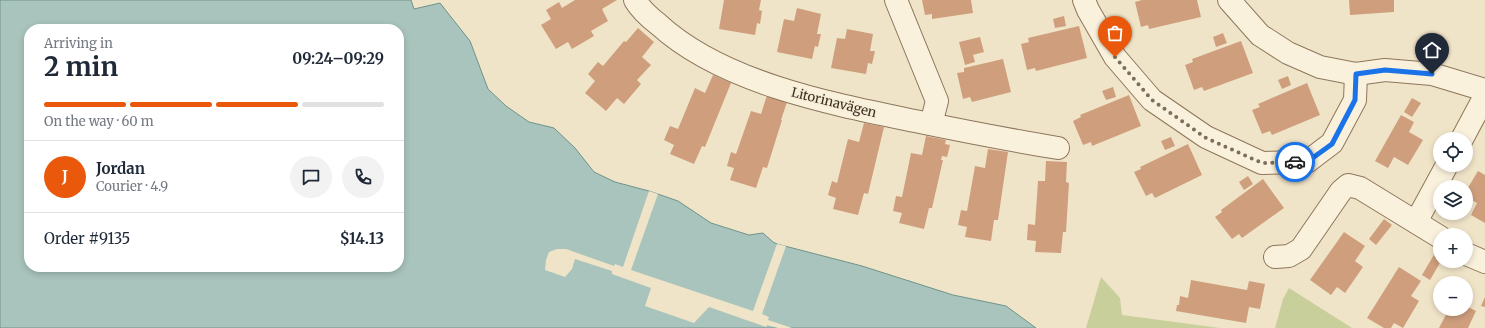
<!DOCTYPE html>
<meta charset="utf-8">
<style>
body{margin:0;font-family:Merriweather,serif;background:#f2f2f3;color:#1f2937;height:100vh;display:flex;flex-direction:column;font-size:15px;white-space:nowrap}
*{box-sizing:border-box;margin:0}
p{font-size:13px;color:#747a83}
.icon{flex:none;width:22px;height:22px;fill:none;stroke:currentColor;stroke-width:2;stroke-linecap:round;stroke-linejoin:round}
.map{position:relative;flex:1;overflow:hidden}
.panel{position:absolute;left:24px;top:24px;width:380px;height:248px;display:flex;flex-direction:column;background:#fff;border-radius:16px;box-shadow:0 2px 6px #0003}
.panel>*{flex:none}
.tools{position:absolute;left:1433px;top:132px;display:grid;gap:8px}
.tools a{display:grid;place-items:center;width:40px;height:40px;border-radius:50%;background:#fff;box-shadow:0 2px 6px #0003;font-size:20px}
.pin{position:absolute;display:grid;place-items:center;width:34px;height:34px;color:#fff;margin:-41px -17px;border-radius:50% 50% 50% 0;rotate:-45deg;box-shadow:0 0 4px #0007}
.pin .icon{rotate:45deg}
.courier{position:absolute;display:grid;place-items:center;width:40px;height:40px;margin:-20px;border:3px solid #1a73e8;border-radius:50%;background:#fff;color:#222;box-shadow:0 1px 5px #0007}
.headline em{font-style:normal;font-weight:700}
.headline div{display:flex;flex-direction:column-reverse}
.headline{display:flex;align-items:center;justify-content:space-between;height:68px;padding:0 20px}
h1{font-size:26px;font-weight:700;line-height:30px}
.bar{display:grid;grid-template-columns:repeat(4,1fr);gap:6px 4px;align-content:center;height:48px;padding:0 20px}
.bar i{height:5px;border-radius:3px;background:#e0e1e3}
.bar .current{background:#ea580c}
.bar p{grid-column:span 4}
.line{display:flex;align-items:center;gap:10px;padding:0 20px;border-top:1px solid #e0e1e3}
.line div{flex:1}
.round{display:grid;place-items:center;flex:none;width:42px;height:42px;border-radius:21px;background:#f2f2f3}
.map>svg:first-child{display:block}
.green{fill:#c9cf9b}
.water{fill:#a9c4bc;stroke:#6f938a;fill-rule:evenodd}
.pier{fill:#f0e4c8}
.building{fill:#cf9f7d}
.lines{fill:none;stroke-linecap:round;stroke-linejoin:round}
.minor-casing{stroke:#8d765c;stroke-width:24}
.minor{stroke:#faf1dc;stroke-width:22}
.done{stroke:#7c6e5b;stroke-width:4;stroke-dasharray:0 7.2}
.route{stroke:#1a73e8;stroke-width:5}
.labels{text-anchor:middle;stroke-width:3.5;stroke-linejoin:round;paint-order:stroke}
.street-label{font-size:13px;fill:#3d2e20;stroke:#f7eed8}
</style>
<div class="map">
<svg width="1485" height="328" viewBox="0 0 1485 328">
<rect width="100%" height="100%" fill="#f0e4c8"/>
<g class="green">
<polygon points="1101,277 1120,298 1122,315 1220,328 1086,328"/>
<polygon points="1289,288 1352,328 1275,328 1283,299"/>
</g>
<path class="water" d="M0,0H411L414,9L440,3L470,41L488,89L506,106L529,122L554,128L575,148L594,172L615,182L649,191L678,201L711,223L749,235L763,233L773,242L777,244L862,266L953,295L1006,306L1036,328H0ZM29,29H399V267H29Z"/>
<polygon class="pier" points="649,191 658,194 631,270 753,311 777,244 786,246 762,314 769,317 768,320 792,328 778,328 767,325 766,327 709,307 694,323 645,306 651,288 612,274 612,271 575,259 572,269 565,277 545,270 546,260 549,252 557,249 566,249 614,266 615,264 623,267"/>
<g class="building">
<polygon points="575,0 617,0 602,9 608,21 591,31 594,36 572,49 568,42 556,49 541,25 551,19 546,10 559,2 562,8"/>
<polygon points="724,0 761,0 759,10 762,11 760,24 757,23 755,35 719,29"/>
<polygon points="922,0 971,0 973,13 932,19 932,14 925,15"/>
<polygon points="1142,0 1197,0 1201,17 1149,29 1148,25 1141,27 1135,2"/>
<polygon points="1349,0 1394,0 1394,12 1350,15"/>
<polygon points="797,8 821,14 817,34 821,34 818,47 815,46 812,59 777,52 784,19 794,21"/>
<polygon points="1064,16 1066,26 1055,28 1053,19"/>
<polygon points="1079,26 1087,58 1036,71 1035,68 1027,70 1021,44 1029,42 1028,38"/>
<polygon points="638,28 654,42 642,57 651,65 637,80 641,84 624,104 617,98 606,111 585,93 595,81 588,74 598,62 603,66 624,41 626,42"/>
<polygon points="847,29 873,34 870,51 875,51 872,64 868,63 866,74 831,68 837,38 845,39"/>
<polygon points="1223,33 1227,43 1216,47 1213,37"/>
<polygon points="980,37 984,52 973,55 975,62 965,65 959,42"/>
<polygon points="1241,41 1253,73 1204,91 1202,87 1194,90 1185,65 1193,62 1192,59"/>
<polygon points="1003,59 1011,92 972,102 970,97 963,99 957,73 964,72 964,68"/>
<polygon points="713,75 731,83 705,147 702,146 694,164 670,154 674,145 664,140 670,126 678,129 695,88 705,93"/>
<polygon points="1288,76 1291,85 1282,89 1278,80"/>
<polygon points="1307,83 1320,115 1272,135 1270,131 1262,134 1252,110 1260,107 1258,104"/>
<polygon points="1113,87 1116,97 1106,100 1102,91"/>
<polygon points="767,95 787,102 781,120 782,120 767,168 763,167 756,188 730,180 734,168 727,166 731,152 736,154 751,111 761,114"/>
<polygon points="1129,95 1141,126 1092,146 1091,142 1083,145 1073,121 1081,117 1080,115"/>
<polygon points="1412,98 1421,103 1412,117 1404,112"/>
<polygon points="1401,115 1414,122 1409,132 1423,140 1408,165 1394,157 1388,168 1375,161"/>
<polygon points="864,123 884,127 868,194 864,193 858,215 833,209 836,198 828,195 832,181 837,183 848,139 859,142"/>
<polygon points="926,136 946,140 945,144 950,145 947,157 942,156 941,160 943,160 932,208 929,208 924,229 899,223 902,213 893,211 896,196 902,197 911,153 922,155"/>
<polygon points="1171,137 1175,146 1165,150 1161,141"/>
<polygon points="1188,144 1202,175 1155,198 1152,193 1146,196 1134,172 1141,169 1140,167"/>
<polygon points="988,149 1008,152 998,220 994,220 991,241 965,237 967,227 958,225 961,210 967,211 975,166 985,168"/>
<polygon points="1046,161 1067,162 1066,182 1069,183 1066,232 1063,232 1061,253 1035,252 1036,241 1027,240 1028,224 1035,225 1038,181 1045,181"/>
<polygon points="1478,171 1485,175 1485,223 1471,215 1477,203 1466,197 1466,191"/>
<polygon points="1248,176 1253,184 1244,190 1239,182"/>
<polygon points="1263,179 1284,208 1242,238 1239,234 1232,239 1215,217 1222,212 1221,210"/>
<polygon points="1384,219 1392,225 1376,245 1369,239"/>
<polygon points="1344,232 1365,246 1355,261 1363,267 1345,293 1337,287 1331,295 1310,280"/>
<polygon points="1435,253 1440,256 1441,261 1430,280 1422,275"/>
<polygon points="1399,267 1421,281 1411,296 1419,301 1403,328 1394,323 1391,328 1384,328 1367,318"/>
<polygon points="1191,280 1247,290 1249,281 1265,284 1260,309 1249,307 1246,323 1176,311 1177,305 1179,305 1180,296 1188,298"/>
<polygon points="1485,297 1485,307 1481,306"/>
<polygon points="1466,306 1476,311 1468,328 1439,328 1449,309 1466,309"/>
</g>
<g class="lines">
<defs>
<g id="minor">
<path d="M635,0C641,10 649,17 658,24C722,83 832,104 915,121C963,131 1010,140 1058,148"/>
<polyline points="896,0 937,101 931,124"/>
<polyline points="1084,0 1088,10 1115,57 1152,100 1206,137 1262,163 1307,162 1332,143 1355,100 1356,74"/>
<polyline points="1229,0 1260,35 1288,53 1320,67 1356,74 1385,70 1432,74 1485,90"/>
<polyline points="1462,139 1485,96"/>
<polyline points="1416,222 1447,165"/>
<polyline points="1466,254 1485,262"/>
<polyline points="1275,257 1289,256 1301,249 1341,191 1348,185 1360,188 1440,237"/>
</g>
</defs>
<use href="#minor" class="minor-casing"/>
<use href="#minor" class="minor"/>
</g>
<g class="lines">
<polyline class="done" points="1115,57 1152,100 1206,138 1262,163 1295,162"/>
<polyline class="route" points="1295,162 1307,162 1332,144 1355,100 1356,74 1385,70 1432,74"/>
</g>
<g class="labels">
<g class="street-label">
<text transform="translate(834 102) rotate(14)" y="5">Litorinavägen</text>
</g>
</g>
</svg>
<div class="tools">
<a><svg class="icon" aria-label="locate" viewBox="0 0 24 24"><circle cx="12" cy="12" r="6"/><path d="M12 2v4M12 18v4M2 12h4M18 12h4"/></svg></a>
<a><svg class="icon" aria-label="layers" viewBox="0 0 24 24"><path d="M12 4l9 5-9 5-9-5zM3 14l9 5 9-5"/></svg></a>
<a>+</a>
<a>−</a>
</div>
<div class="pin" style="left:1115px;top:57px;background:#ea580c"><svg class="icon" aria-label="bag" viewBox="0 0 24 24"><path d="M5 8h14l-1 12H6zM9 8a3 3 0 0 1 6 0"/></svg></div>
<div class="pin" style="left:1432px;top:74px;background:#1f2937"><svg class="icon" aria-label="home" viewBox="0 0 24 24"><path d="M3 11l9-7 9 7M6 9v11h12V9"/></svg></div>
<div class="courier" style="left:1295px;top:162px"><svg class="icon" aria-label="car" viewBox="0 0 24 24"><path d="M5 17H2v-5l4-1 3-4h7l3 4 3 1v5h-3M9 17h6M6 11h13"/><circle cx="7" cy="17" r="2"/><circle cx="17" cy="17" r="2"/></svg></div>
<section class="panel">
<div class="headline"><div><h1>2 min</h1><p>Arriving in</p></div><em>09:24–09:29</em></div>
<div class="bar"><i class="current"></i><i class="current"></i><i class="current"></i><i></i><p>On the way · 60 m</p></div>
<div class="line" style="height:72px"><b class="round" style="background:#ea580c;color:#fff">J</b><div><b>Jordan</b><p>Courier · 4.9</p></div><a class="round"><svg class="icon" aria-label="chat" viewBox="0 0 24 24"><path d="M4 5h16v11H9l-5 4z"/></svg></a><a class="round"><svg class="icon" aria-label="phone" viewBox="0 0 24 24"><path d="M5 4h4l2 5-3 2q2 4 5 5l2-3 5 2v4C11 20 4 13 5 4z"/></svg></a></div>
<div class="line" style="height:52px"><div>Order #9135</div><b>$14.13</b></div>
</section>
</div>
